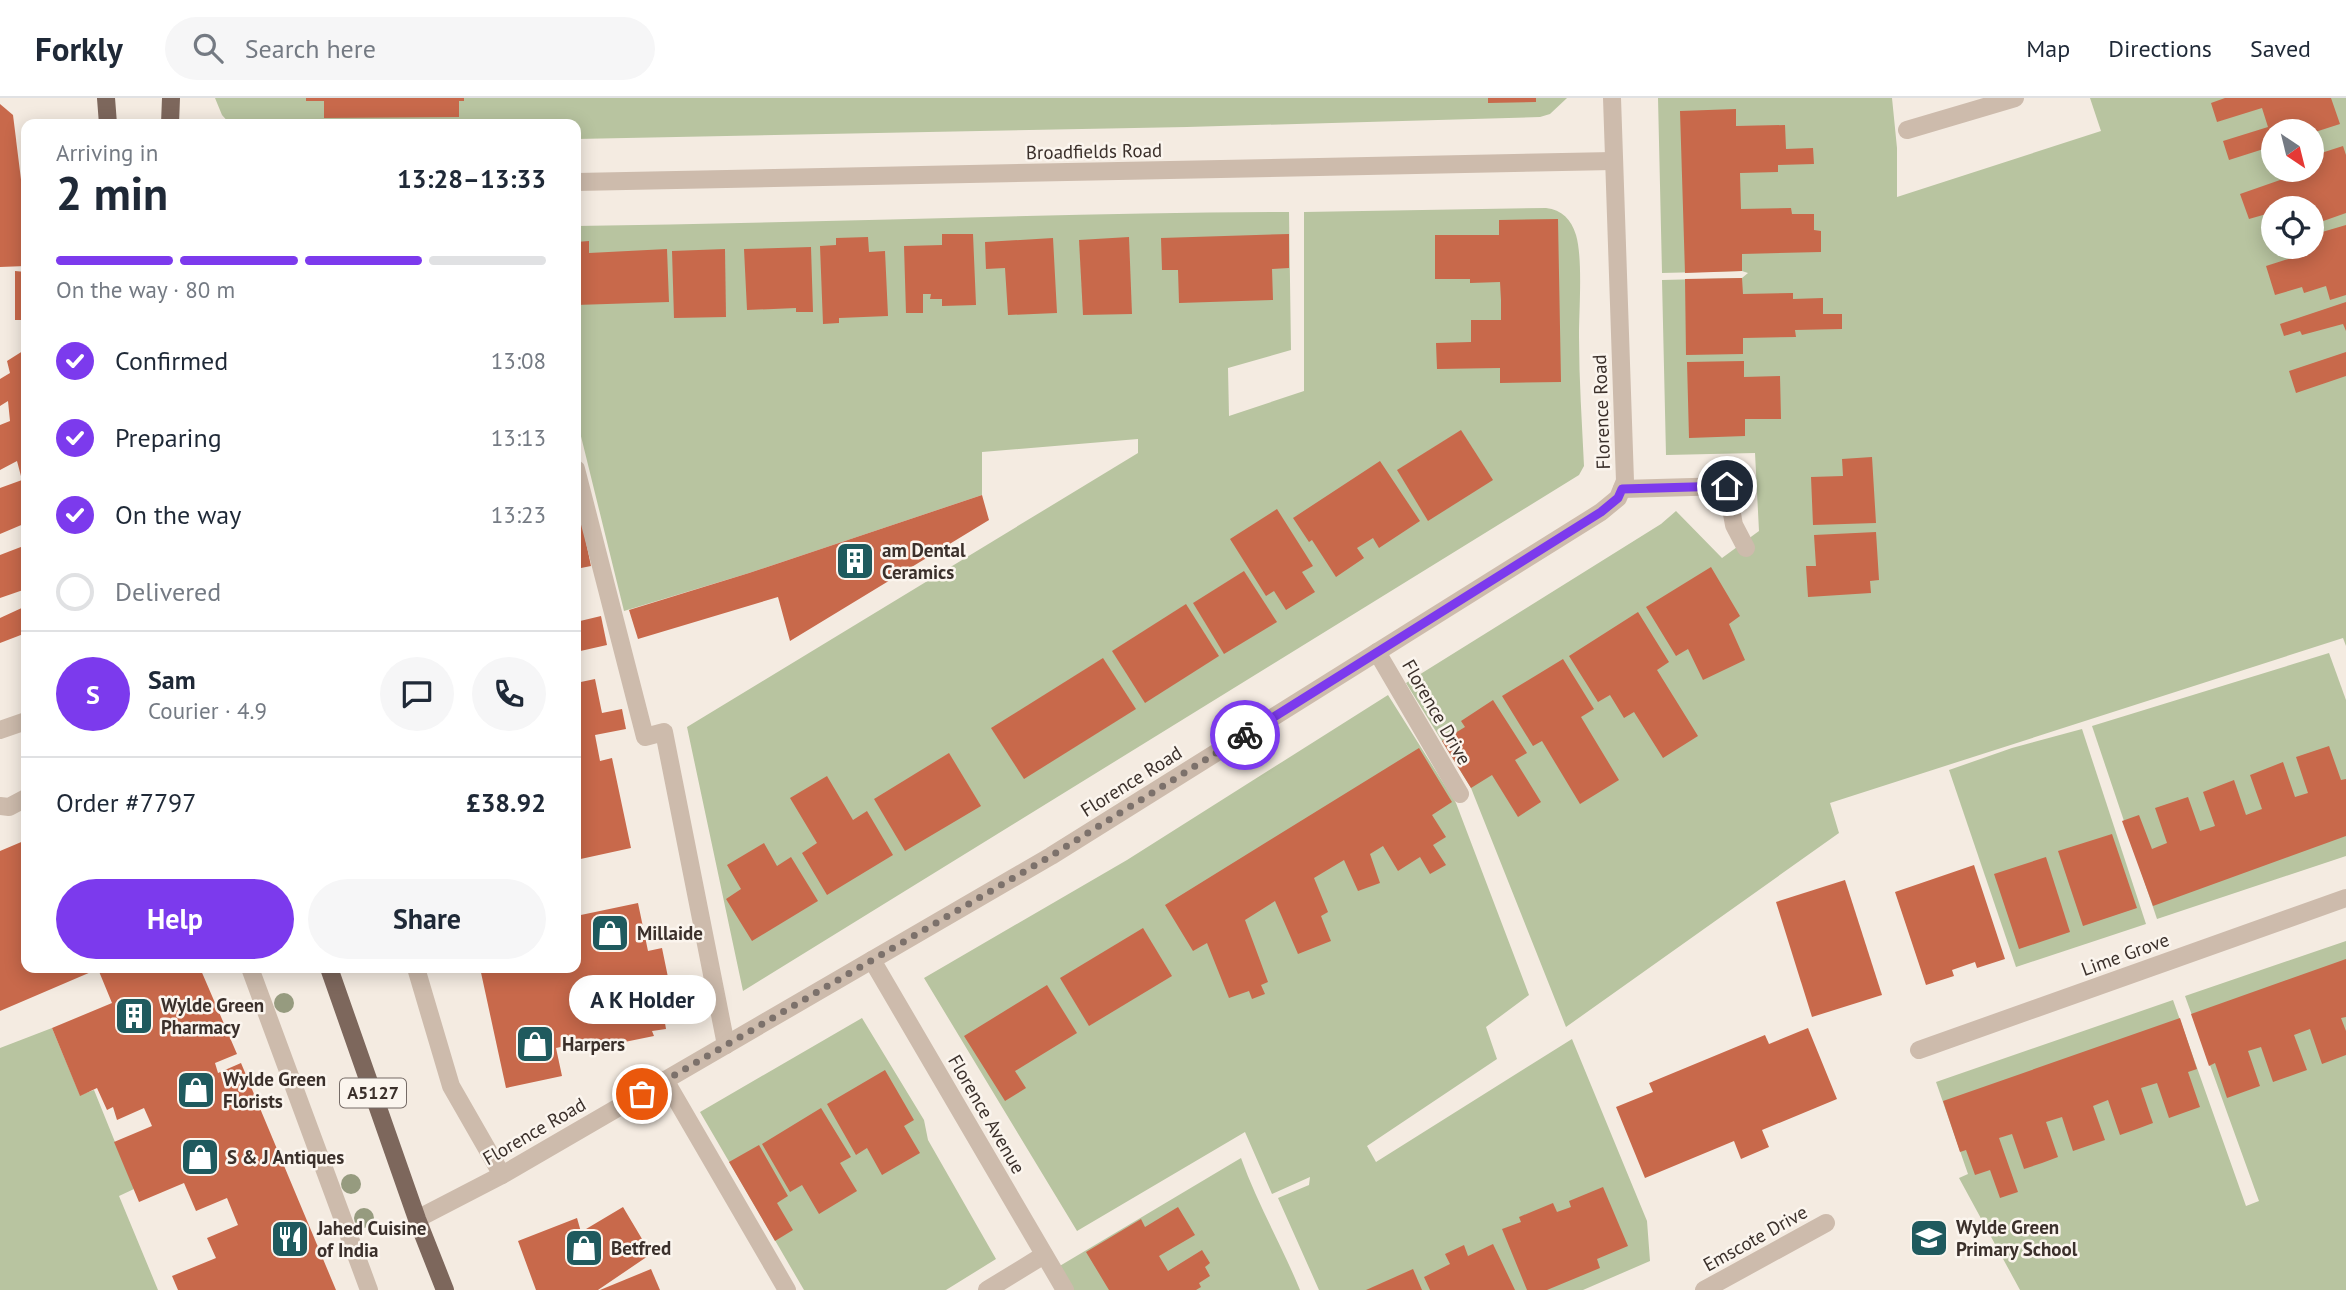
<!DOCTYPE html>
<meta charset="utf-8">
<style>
body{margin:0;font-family:"PT Sans",sans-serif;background:#f6f6f7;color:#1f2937;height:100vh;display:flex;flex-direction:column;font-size:26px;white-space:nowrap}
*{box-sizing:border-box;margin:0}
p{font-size:23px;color:#747a83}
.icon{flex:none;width:38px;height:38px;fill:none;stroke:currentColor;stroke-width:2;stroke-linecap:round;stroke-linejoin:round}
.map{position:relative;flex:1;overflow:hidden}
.drawer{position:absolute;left:21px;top:21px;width:560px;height:854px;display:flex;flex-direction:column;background:#fff;border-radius:14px;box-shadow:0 4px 18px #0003}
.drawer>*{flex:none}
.needle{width:46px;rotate:145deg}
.buttons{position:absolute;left:2261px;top:21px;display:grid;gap:14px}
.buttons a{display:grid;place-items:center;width:63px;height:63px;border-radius:50%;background:#fff;box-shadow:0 4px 18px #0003;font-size:35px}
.pin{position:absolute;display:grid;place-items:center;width:60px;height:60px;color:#fff;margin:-30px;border:4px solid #fff;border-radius:50%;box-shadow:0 2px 7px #0007}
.courier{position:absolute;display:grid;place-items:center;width:70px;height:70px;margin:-35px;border:5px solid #7c3aed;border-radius:50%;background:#fff;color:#222;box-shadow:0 2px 9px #0007}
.bubble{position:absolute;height:49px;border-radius:24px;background:#fff;box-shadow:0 4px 18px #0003;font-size:23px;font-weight:700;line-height:49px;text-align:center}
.head em{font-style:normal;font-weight:700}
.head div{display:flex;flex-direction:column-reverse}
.head{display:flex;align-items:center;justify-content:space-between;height:119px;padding:0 35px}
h1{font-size:46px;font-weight:700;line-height:52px}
.bar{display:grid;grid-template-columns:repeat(4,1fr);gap:10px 7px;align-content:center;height:84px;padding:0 35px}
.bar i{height:9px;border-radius:5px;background:#e0e1e3}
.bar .current{background:#7c3aed}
.bar p{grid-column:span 4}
.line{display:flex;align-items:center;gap:18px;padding:0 35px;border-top:2px solid #e0e1e3}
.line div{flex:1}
.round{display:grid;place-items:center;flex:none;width:74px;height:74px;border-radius:37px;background:#f6f6f7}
ol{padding:0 35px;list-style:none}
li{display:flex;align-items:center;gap:21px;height:77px}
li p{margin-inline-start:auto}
li .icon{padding:7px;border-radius:50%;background:#7c3aed;color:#fff;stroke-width:4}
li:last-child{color:#747a83}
li i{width:38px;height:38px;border:4px solid #e0e1e3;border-radius:50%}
.button{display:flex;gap:14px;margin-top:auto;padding:14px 35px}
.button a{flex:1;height:80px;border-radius:42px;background:#7c3aed;color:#fff;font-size:28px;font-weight:700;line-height:80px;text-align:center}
.button a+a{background:#f6f6f7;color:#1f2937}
header{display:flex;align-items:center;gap:42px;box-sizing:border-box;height:98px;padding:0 35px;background:#fff;border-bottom:2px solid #e0e1e3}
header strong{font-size:33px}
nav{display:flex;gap:38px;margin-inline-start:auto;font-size:24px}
.search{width:490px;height:63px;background:#f6f6f7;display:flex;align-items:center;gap:18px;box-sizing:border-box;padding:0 24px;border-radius:38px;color:#747a83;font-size:26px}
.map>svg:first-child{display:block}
.green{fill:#b8c4a0;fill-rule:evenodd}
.building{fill:#c8694b}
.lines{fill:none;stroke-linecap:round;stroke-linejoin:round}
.service{stroke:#cdbbac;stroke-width:18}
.minor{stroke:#cdbbac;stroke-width:18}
.primary{stroke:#7d675c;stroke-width:18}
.tree{fill:#969b7f}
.done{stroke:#7c716b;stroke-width:7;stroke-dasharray:0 12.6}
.route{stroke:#7c3aed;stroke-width:9}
.labels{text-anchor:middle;stroke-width:5;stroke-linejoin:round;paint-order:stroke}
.shield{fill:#fbf5ee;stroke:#756b66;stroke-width:2}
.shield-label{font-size:18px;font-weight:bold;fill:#3b302b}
.street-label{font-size:19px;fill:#3b302b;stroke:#fbf5ee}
.poi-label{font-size:19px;font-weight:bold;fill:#3b302b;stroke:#fbf5ee;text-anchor:start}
</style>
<header>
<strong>Forkly</strong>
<div class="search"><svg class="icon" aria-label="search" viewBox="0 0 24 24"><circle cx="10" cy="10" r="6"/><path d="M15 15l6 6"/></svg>Search here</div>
<nav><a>Map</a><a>Directions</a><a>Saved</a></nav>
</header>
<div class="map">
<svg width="2346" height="1192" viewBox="0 0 2346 1192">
<rect width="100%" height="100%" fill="#f4ebe1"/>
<g class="green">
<polygon points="215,0 1567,0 1550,16 1540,19 1187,29 576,41 576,26 230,26 222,17"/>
<path d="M1658,0H1892L1897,50V99L2101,33L2090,0H2346V548L2343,540L1830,705L1839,735L1566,929L1471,690L1406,585L1661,426L1676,413L1722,460L1759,433L1755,355L1666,357L1662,182L1742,180L1748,175L1742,173L1662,175ZM2273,33H2312V72H2273ZM2273,110H2312V149H2273Z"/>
<path d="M1546,110C1562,112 1571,121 1576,137C1583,161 1579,212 1579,239C1579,282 1582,325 1584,368L1579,377L743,893L687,629L1138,355V341L982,354V397L749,475L624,513L576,318V128C814,125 1051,115 1289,114L1291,252L1228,270L1229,318L1304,293V114Z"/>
<polygon points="2329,555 2346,602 2346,758 2157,821 2092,628"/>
<polygon points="1388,597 1456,705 1529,897 1486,929 1497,961 1367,1048 1376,1064 1572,941 1647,1123 1650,1163 1583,1192 1319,1192 1278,1100 1309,1087 1310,1079 1272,1096 1245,1034 1077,1133 924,880 1127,762"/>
<polygon points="2082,631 2146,826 2016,869 1949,672 2012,650"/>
<polygon points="2346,843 2346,1192 2020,1192 1959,1080 1968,1076 1936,984 2173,902 2246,1108 2259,1103 2185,898"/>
<polygon points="862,920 924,1022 928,1042 996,1161 946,1192 804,1192 700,1014"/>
<polygon points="52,930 80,997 94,992 134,1091 119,1098 158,1192 0,1192 0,950"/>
<path d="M1241,1060C1257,1105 1282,1148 1300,1192H1072L1058,1169Z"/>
</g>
<g class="building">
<polygon points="306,0 464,0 464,3 459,3 459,19 324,20 324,3 306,3"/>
<polygon points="1488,0 1536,0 1536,4 1488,5"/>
<polygon points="2225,0 2331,0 2340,26 2312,35 2312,33 2273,33 2273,48 2229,62 2223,43 2268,29 2262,10 2217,24 2211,5"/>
<polygon points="0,6 13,17 26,122 26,168 0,169"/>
<polygon points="1736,11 1736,28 1785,27 1786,51 1813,50 1814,66 1778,67 1778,74 1740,75 1741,111 1791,110 1792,116 1814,116 1814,132 1821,133 1821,154 1742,156 1742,173 1685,175 1680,13"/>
<polygon points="2343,48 2346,57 2346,115 2312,127 2312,110 2273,110 2273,124 2270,115 2249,121 2240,96 2289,79 2286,72 2312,72 2312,58"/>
<polygon points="1558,121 1561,284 1500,285 1500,270 1437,271 1436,245 1471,244 1471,222 1501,222 1501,202 1500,184 1470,185 1470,181 1435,181 1435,137 1499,137 1499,122"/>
<polygon points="2346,127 2346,197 2330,202 2326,188 2304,195 2302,189 2275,197 2266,168 2310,154 2308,149 2312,149 2312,137"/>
<polygon points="942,136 973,136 976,207 942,208 942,201 930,201 931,196 923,196 923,215 906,215 904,148 942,147"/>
<polygon points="1289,136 1289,170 1272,171 1273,202 1179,205 1178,172 1162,172 1161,140"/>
<polygon points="868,139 869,154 885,153 888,218 839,220 839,225 823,226 820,148 836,147 836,140"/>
<polygon points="1129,139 1132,216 1083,217 1079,142"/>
<polygon points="1053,140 1057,215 1008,217 1005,170 986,171 985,144"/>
<polygon points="589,143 589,155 667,151 669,204 576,207 576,144"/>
<polygon points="811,149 813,214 796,214 796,210 747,212 744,151"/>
<polygon points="725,151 726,219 674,220 672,153"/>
<polygon points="15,173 26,174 26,222 15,222"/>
<polygon points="1742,180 1743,196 1793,195 1793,201 1823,200 1823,216 1842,216 1842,231 1795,232 1796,239 1743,240 1743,256 1686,257 1685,181"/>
<polygon points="2346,204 2346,233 2343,226 2302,237 2300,233 2284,238 2280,226"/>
<polygon points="26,251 26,425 0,436 0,390 22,382 17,363 0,372 0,327 10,323 8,303 0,308 0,281 10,275 7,263"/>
<polygon points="2346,254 2346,278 2296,295 2289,273"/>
<polygon points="1744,263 1744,279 1780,278 1781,321 1745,321 1745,338 1689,340 1687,264"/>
<polygon points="1461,332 1493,382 1428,423 1397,372"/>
<polygon points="1872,359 1876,425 1813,427 1811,379 1843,378 1842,361"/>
<polygon points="1380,363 1420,423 1379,450 1373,440 1357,450 1364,460 1336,479 1312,442 1309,444 1293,420"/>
<polygon points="982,397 989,422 790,543 778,499 638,541 629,512 749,475"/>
<polygon points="1277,411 1313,468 1302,474 1315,494 1286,512 1274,493 1266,498 1230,441"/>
<polygon points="581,420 591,468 576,471 576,421"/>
<polygon points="1876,434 1879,482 1870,483 1871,495 1808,499 1806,468 1816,468 1814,437"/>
<polygon points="26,447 26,491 0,500 0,457"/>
<polygon points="1711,469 1740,518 1729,526 1745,562 1703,582 1688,551 1676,558 1646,509"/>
<polygon points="1244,473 1277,524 1224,556 1193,505"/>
<polygon points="1186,506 1219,558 1145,605 1112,553"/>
<polygon points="26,508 26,535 0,545 0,520"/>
<polygon points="1638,514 1669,564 1657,572 1698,638 1663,660 1634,614 1624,620 1610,597 1598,604 1569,558"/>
<polygon points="601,518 607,547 576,554 576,524"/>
<polygon points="1103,560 1136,611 1024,681 991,630"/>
<polygon points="1563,561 1594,611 1581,619 1619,682 1580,706 1542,643 1533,648 1502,598"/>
<polygon points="595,581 602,615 622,611 626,631 595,637 600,663 612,660 631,750 576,762 576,585"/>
<polygon points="1493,602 1527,655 1515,662 1541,704 1518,719 1492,677 1471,690 1442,643 1465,629 1461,623"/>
<polygon points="2329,648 2341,682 2346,681 2346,738 2153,808 2122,723 2139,717 2152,751 2167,745 2155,710 2188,699 2200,733 2215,728 2203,694 2234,682 2246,717 2262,711 2250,677 2283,664 2295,699 2308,695 2296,659"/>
<polygon points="1419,650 1452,704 1432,717 1446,739 1433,747 1446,767 1430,776 1420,759 1398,773 1383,748 1370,756 1380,785 1358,793 1344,762 1314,780 1328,814 1321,818 1331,843 1298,856 1275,803 1245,822 1268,884 1261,887 1265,896 1252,901 1249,893 1229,900 1207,845 1193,853 1165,807"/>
<polygon points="949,655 981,708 905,753 874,701"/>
<polygon points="827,678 853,722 867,713 893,757 827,797 802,755 817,745 790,700"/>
<polygon points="2112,736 2137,810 2083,828 2058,753"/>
<polygon points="26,742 26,870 200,870 237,956 215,965 218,975 241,965 336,1192 178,1192 172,1178 216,1160 207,1140 238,1127 227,1100 196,1113 184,1085 139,1104 114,1044 152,1028 144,1010 117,1022 113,1009 107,1012 97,990 80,998 52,930 112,905 98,871 0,913 0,753"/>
<polygon points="764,745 777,768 791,759 818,803 752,843 726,801 741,791 727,767"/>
<polygon points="2046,759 2070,834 2019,851 1994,776"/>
<polygon points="1974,767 2005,861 1977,870 1975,864 1952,872 1954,878 1926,887 1895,794"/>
<polygon points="1845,782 1882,897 1812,919 1776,804"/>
<polygon points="638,805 648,853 662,850 670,889 572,910 573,914 667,895 672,918 664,919 666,931 652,933 654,938 595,950 593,942 556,950 562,978 506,990 480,870 576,870 576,818"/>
<polygon points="1143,830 1172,878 1089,928 1060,880"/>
<polygon points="2346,861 2346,919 2341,920 2346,933 2346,957 2322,966 2310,931 2294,937 2307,972 2273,984 2261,949 2248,953 2260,988 2227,1000 2215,965 2209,968 2191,916"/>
<polygon points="1047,887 1077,935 1015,973 1026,990 1005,1003 964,938"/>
<polygon points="2180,920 2197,971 2188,974 2200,1009 2169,1020 2157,985 2141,990 2153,1025 2137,1031 2120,1037 2108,1002 2093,1008 2105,1042 2073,1053 2062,1019 2046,1024 2058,1059 2042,1065 2024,1071 2012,1036 1999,1040 2018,1094 2000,1100 1990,1072 1975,1077 1966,1052 1960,1054 1943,1003"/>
<polygon points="1808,930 1837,1001 1762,1032 1769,1049 1741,1061 1734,1043 1645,1080 1616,1009 1653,994 1649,985 1765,937 1769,946"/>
<polygon points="885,972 914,1022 904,1028 920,1055 882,1077 867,1050 856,1057 827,1006"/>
<polygon points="821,1010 851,1059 840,1065 857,1093 819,1116 802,1087 790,1094 762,1046"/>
<polygon points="759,1047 788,1098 777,1105 793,1132 775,1143 729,1064"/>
<polygon points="1603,1089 1628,1148 1597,1161 1600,1170 1547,1192 1527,1192 1502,1131 1521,1124 1519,1119 1553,1105 1557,1114 1571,1109 1569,1103"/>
<polygon points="623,1109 651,1156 598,1192 536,1192 518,1143 577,1120 581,1134"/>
<polygon points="1178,1109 1195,1137 1159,1158 1168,1173 1202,1152 1210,1165 1205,1169 1210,1178 1199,1185 1201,1189 1196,1192 1109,1192 1086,1154 1141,1121 1145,1129"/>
<polygon points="1493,1146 1515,1192 1430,1192 1424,1179 1450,1166 1445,1156 1464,1147 1468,1158"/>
<polygon points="651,1171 660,1192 600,1192"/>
<polygon points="1413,1171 1422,1192 1366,1192"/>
</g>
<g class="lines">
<g class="service">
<polyline points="1907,32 2015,0"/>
<polyline points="576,371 645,639 664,634 726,947"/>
<polyline points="1377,554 1460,696"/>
<polyline points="0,708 9,709 26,700"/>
<polyline points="250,870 369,1192"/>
<polyline points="665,982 787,1192"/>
<polyline points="987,1192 1044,1157"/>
</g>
<g class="minor">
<polyline points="576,84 1613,63"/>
<polyline points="1622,391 1727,388 1734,427 1746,450"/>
<polyline points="0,632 26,623"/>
<polyline points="872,862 1065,1192"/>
<polyline points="416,870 451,988 502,1077"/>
<polyline points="1919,952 2346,800"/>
<polyline points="417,1121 502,1077 1051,758 1601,414 1618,400 1625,383 1612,0"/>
<polyline points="1704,1192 1826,1125"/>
</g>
<g class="primary">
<polyline points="106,0 108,26"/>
<polyline points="170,26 171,0"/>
<polyline points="329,870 417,1121 445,1192"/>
</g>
</g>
<g class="tree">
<circle cx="284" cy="905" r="10"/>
<circle cx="351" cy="1086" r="10"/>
<circle cx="364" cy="1120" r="10"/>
</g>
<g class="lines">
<polyline class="done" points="642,996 1051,758 1245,637"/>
<polyline class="route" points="1245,637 1601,414 1618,400 1622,391 1727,388"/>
</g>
<defs>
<symbol id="building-square" viewBox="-11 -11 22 22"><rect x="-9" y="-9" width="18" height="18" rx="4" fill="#1f5a5e" stroke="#fbf5ee"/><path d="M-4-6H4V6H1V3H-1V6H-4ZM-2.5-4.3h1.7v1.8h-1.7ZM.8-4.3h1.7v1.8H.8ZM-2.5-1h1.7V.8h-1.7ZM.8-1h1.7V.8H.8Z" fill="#fff"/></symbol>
<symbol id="shop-square" viewBox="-11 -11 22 22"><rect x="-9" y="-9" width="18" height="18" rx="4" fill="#1f5a5e" stroke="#fbf5ee"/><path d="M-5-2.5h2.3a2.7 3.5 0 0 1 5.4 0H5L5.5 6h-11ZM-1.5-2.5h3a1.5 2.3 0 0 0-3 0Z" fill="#fff"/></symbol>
<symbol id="school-square" viewBox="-11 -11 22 22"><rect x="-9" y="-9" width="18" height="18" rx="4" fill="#1f5a5e" stroke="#fbf5ee"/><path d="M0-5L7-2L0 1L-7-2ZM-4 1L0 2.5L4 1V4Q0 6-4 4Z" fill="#fff"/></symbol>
<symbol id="restaurant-square" viewBox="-11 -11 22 22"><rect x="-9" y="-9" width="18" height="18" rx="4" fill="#1f5a5e" stroke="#fbf5ee"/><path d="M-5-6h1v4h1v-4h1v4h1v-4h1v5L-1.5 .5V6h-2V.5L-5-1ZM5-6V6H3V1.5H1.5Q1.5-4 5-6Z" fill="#fff"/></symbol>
</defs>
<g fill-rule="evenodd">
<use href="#building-square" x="833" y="441" width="44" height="44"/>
<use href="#shop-square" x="588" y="813" width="44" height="44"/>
<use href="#building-square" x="112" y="896" width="44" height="44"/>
<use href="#shop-square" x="513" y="924" width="44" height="44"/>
<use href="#shop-square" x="174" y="970" width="44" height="44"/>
<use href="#shop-square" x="178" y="1037" width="44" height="44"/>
<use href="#school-square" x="1907" y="1118" width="44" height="44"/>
<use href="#restaurant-square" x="268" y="1119" width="44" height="44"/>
<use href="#shop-square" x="562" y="1128" width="44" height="44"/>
</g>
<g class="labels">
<rect class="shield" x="340" y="980.5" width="66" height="29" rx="5"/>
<g class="shield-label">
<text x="373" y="1001">A5127</text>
</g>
<g class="street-label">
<text transform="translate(1094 53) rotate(-1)" y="7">Broadfields Road</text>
<text transform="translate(1601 314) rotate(-92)" y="7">Florence Road</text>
<text transform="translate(1437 614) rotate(60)" y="7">Florence Drive</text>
<text transform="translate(1131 683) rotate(-32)" y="7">Florence Road</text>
<text transform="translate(2125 856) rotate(-20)" y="7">Lime Grove</text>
<text transform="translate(987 1016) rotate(60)" y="7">Florence Avenue</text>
<text transform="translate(534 1033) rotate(-30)" y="7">Florence Road</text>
<text transform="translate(1755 1140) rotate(-29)" y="7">Emscote Drive</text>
</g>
<g class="poi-label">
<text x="882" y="459">am Dental<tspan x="882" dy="22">Ceramics</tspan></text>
<text x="637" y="842">Millaide</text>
<text x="161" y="914">Wylde Green<tspan x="161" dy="22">Pharmacy</tspan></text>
<text x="562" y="953">Harpers</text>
<text x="223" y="988">Wylde Green<tspan x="223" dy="22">Florists</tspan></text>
<text x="227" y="1066">S &amp; J Antiques</text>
<text x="1956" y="1136">Wylde Green<tspan x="1956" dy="22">Primary School</tspan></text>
<text x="317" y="1137">Jahed Cuisine<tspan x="317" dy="22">of India</tspan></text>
<text x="611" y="1157">Betfred</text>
</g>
</g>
</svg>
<div class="buttons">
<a><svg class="needle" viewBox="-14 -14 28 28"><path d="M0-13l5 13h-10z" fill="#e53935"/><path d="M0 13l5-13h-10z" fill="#747a83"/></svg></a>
<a><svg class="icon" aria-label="locate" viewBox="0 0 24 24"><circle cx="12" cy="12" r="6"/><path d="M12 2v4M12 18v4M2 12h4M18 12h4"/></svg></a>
</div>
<div class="pin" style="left:642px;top:996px;background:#ea580c"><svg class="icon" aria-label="bag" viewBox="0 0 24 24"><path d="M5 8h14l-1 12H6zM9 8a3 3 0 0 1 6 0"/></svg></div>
<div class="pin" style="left:1727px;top:388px;background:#1f2937"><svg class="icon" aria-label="home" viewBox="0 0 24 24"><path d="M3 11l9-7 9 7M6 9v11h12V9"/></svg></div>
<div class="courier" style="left:1245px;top:637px"><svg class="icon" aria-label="bike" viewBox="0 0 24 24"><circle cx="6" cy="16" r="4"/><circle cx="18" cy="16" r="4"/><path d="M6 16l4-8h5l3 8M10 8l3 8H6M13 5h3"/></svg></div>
<div class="bubble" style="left:569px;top:877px;width:147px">A K Holder</div>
<section class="drawer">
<div class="head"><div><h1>2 min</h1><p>Arriving in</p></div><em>13:28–13:33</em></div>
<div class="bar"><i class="current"></i><i class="current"></i><i class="current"></i><i></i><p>On the way · 80 m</p></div>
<ol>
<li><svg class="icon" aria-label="check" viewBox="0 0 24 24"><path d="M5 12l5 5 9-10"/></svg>Confirmed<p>13:08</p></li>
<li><svg class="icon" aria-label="check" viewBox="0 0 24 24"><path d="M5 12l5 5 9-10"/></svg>Preparing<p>13:13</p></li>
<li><svg class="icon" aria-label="check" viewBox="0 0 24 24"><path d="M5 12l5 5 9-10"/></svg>On the way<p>13:23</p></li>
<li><i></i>Delivered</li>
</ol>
<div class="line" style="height:126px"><b class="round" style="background:#7c3aed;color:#fff">S</b><div><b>Sam</b><p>Courier · 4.9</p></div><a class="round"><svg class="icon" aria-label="chat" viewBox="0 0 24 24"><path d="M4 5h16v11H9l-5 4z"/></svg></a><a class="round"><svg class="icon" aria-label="phone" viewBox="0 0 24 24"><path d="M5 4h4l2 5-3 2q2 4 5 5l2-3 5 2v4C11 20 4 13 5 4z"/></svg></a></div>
<div class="line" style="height:91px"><div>Order #7797</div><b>£38.92</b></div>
<div class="button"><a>Help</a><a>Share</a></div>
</section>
</div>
